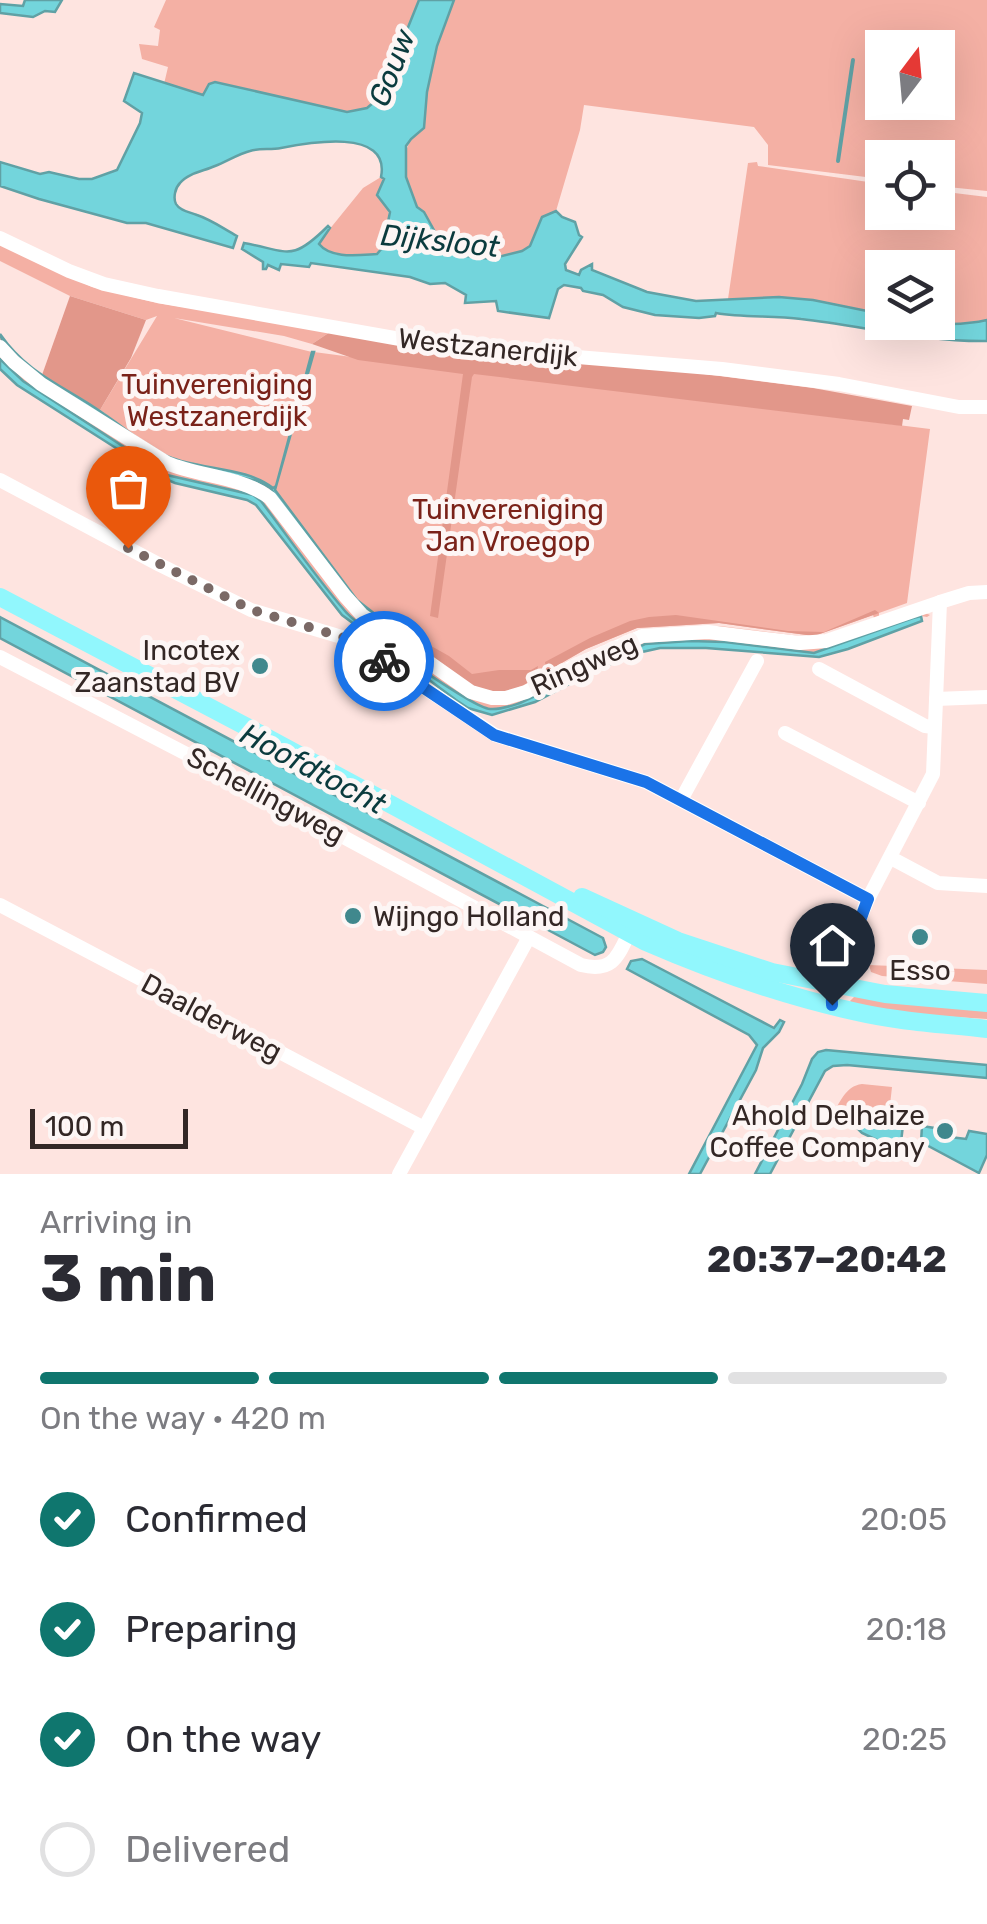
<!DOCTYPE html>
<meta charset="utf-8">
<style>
body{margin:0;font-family:Rubik,sans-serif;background:#f2f2f3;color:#2b2b33;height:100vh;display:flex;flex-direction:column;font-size:38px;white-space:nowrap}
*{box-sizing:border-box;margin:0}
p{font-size:32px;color:#7c7c81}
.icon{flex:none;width:55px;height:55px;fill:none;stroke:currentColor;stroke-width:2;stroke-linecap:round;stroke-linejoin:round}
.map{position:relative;height:1174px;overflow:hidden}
.panel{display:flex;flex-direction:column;background:#fff;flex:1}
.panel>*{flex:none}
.needle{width:65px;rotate:16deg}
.tools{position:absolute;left:865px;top:30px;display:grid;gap:20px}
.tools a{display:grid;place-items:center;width:90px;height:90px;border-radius:0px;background:#fff;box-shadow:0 10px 40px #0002;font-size:50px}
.scale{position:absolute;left:30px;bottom:25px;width:158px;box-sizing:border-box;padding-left:10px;border:5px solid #332725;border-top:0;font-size:28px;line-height:35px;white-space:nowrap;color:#332725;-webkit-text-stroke:8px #fdf6f5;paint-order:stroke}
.pin{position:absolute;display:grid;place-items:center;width:85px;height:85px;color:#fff;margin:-102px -42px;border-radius:50% 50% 50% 0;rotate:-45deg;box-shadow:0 0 10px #0007}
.pin .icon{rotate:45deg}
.courier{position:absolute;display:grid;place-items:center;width:100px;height:100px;margin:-50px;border:8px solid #1a73e8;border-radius:50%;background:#fff;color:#222;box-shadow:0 2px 12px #0007}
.headline em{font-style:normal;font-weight:700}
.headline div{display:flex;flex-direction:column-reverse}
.headline{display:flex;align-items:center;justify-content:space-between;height:170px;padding:0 40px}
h1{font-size:65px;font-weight:700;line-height:75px}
.bar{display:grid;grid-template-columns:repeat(4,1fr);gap:15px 10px;align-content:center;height:120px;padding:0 40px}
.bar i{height:12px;border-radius:8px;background:#e1e1e2}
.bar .current{background:#0f766e}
.bar p{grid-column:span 4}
ol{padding:0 40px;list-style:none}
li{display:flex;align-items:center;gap:30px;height:110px}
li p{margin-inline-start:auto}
li .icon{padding:10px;border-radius:50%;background:#0f766e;color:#fff;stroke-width:4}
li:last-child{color:#7c7c81}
li i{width:55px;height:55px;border:5px solid #e1e1e2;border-radius:50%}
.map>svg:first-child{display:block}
.green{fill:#f4b0a4;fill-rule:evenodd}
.forest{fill:#e2978a}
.water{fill:#73d5dc;stroke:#60a1a5;stroke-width:2.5}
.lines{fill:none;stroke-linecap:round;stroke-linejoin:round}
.stream{stroke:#60a1a5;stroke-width:4}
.minor{stroke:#fff;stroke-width:14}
.major{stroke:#91f7fd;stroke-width:18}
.done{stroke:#7a6966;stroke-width:10;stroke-dasharray:0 18}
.route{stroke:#1a73e8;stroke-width:12}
.poi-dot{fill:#40888d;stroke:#fdf6f5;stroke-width:4}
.labels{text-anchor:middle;stroke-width:10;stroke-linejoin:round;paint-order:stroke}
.street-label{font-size:28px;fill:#332725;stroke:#fdf6f5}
.park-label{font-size:28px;fill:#7a2219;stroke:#fdf6f5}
.poi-label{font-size:28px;fill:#332725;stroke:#fdf6f5;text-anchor:end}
.water-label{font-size:30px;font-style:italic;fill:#0b3b3e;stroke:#fdf6f5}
</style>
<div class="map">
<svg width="987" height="1174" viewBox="0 0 987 1174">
<rect width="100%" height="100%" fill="#fee4e0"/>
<g class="green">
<polygon points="166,0 419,0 380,97 367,108 347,112 216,82 209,84 204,95 164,84 168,67 142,59 139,44 158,46 160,30 154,27"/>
<path d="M454,0H987V191L938,186V158H882V179L768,165V145L754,127L584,105L580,130L556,211C536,215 541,233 530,245C522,254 505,257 494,258C457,262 443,247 427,218C424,213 419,211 417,206C410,197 405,173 405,162C405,140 420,131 424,112C427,100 428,87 431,74C436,48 444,24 454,0ZM882,48H938V102H882Z"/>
<path d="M757,162L758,166L882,184V212H938V191L987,197V320L946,325L926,323L938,322V268H882V314C830,303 781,296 728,299L748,163Z"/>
<path d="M381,177L384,179C388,204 395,233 377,254H336L319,247L320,241L363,188Z"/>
<path d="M0,243L92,287L157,303L333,330L312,344L284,336L174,318L312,352L277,485L314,352C519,380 725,403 930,429L907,603L879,613V618L876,620L824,639L807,640L724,630L653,631L629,638L546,678L543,674L538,677L540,680C528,687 516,694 502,695C472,698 434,663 410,646L413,641L406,636L402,641L358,607L276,499C248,476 214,478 181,466C159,458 140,443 120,431C78,405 33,381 0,344V338L18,360L28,369L168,459L266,485L345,589L360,605L275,490L276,487L273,488C250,469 203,469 174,458C147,449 123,426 100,410L157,316L146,320L70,296L0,261ZM873,615L874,618L815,638L720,626L638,630L546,674V672L586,649L637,628L719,623L814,636Z"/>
<polygon points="0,352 161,463 258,492 340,594 490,701 639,640 700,635 806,646 923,612 930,615 927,617 921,616 814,653 725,642 690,641 645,644 520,703 500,709 488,710 475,704 444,684 348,615 261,501 167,475 23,381 0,359"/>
<polygon points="869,965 987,970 987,984 882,976 871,972"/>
<polygon points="855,996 987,1006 987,1019 924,1015 852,1004 850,1001"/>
<path d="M862,1084L892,1087L889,1114L831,1117C840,1103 845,1086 862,1084Z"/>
</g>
<g class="forest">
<polygon points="70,296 146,320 131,358 100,410 42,375"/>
<polygon points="333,330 409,347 650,367 813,388 912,406 909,420 903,419 902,426 474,374 472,377 438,618 430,616 463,374 358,360 312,344"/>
<polygon points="875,610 879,613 814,636 719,623 637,628 586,649 546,672 545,662 590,638 630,621 649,617 676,615 788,631 824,632"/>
<path d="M417,638L449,656L472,674L499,670H531L538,666L536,678C485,712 457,674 416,644L414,641Z"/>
</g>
<g class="water">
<polygon points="25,0 62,0 55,12 45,11 33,17 0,13 0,4 23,6"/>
<path d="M419,0H454L437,46L427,92L424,128L411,139L406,146V177L417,207L424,212L440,241L447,248L466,256L490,259L522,251L530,246L542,217L556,211L562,217L575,222L579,235L582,237L565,264L566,270L579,275L581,270L592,264V270L647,292L696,301L779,297L813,300L882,314V322C918,322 952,328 987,320V341C925,342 863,326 801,319C773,315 744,318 716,313L715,316L699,318L655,315L623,307L603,295L583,291L581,288L564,285L558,289L549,318L498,311L496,301L465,303L466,295L445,283L430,284L410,277L311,263L309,267L281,264L279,270L268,265L266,269H263V262L242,249L244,243C289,251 291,263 328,226L330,228L319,244C331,259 358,255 377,254L383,247L390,212L377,195L384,179L381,177C391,127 307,143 281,148C270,150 260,148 250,151C238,154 226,162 215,166C204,171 188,173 180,183C175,188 173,198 176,204C180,211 190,212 197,215C212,220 224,229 237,236L233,248L146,223H127L39,199L0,186V162L40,174L49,172L79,179H92L117,170L140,123L142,113L124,101L134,73L203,95L209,84L215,82L347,112L367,108L380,97Z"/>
<path d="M0,334C29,376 65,386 104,414C125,428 146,447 169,457C200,470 247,467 273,488L276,486L312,352H314L275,490L357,600L403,636L369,613L345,589L270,488L257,481L174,461L28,369C17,359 4,349 0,334Z"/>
<path d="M0,359L23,381L167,475L253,495L261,501C289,538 315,576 345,611C358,627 473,708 490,709C500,710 511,706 520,703L645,644L690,641L725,642L814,653L913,618L921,616L922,621L848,649L819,657L706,648H660L642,652L600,668L535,702L492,715L468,708L456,700L342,615L256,505L247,500L175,483L163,478L17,385L0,369Z"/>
<polygon points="0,617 603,938 606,947 603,952 595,955 0,638"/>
<polygon points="642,959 774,1028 780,1020 784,1022 779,1032 763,1048 756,1070 700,1174 689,1174 757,1045 749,1035 627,969 631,961"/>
<polygon points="826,1050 987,1065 987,1078 847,1065 833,1066 825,1071 770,1174 755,1174 802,1084 812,1059 818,1052"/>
<polygon points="889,1114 904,1116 900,1151 862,1133 853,1124 831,1117"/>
<polygon points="922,1126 947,1130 950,1137 966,1139 969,1131 987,1134 987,1155 979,1173 921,1142"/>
</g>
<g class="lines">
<polyline class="stream" points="838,161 853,60"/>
<g class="minor">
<polyline points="0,238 69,271 104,284 158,296 400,339 480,349 722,369 839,384 959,407 987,407"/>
<path d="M0,347L14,362L41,384L167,463C200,477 241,476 270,498L345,596L362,615L471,692L492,698H506L526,692L572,667L642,636L708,632L800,643L826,641L940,602L969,593L987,592"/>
<polyline points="0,480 160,565 251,610 345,638 374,654 495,735 646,782 868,899"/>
<path d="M0,657L273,799L581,965C617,974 619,951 633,925"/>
<polyline points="819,669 925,726 934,727"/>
<polyline points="936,699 987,697"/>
<polyline points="785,733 919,803"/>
<polyline points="681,800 757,661"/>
<polyline points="891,858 938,883 987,886"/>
<polyline points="0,905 424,1128"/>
<polyline points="832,1005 831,984 836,969 846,952 868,899 933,774 940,602"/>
<polyline points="399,1174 529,937"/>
</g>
<g class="major">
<path d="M0,597L264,736L646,942C715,972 784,996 857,1012C900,1022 944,1024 987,1029"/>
<polyline points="582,897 678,941 772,972 885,994 987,1003"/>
</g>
</g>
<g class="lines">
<polyline class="done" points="128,548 252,610 345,638 384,661"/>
<path class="route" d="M384,661L494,735L646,782L868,899C861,916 856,936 846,952C835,970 831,983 832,1005"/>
</g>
<g class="poi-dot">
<circle cx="260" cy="666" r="10"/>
<circle cx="353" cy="916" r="10"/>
<circle cx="920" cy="937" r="10"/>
<circle cx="945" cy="1131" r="10"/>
</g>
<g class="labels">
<g class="street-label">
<text transform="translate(488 347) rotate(6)" y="10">Westzanerdijk</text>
<text transform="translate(584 664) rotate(-24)" y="10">Ringweg</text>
<text transform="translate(266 795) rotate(28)" y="10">Schellingweg</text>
<text transform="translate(212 1017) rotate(28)" y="10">Daalderweg</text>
</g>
<g class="park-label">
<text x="217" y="394">Tuinvereniging<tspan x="217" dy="32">Westzanerdijk</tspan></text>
<text x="508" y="519">Tuinvereniging<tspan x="508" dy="32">Jan Vroegop</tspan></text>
</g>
<g class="poi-label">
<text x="240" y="660">Incotex<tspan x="240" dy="32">Zaanstad BV</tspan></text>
<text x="373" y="926" text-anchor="start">Wijngo Holland</text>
<text x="920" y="980" text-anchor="middle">Esso</text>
<text x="925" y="1125">Ahold Delhaize<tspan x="925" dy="32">Coffee Company</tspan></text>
</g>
<g class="water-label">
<text transform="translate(392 68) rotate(-69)" y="10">Gouw</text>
<text transform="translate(440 241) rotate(6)" y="10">Dijksloot</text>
<text transform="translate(313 769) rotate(28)" y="10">Hoofdtocht</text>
</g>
</g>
</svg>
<div class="tools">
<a><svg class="needle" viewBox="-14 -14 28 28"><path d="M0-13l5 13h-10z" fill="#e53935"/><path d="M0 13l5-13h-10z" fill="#7c7c81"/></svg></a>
<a><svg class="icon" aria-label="locate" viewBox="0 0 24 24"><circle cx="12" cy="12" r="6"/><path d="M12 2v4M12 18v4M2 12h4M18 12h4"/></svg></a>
<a><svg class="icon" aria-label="layers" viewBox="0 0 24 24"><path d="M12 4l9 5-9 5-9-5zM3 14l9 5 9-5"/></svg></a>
</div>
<div class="scale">100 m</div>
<div class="pin" style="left:128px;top:548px;background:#ea580c"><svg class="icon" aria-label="bag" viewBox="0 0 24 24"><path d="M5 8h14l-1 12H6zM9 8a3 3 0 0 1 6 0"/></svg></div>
<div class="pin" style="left:832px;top:1005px;background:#1f2937"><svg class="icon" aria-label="home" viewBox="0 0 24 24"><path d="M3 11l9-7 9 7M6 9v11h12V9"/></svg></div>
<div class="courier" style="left:384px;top:661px"><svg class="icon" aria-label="bike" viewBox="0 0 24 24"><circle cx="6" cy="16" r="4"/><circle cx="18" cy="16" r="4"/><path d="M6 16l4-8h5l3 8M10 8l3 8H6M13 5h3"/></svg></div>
</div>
<section class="panel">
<div class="headline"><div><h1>3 min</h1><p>Arriving in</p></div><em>20:37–20:42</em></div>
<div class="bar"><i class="current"></i><i class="current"></i><i class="current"></i><i></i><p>On the way · 420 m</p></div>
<ol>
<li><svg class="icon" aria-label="check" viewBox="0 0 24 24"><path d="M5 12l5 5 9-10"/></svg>Confirmed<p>20:05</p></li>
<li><svg class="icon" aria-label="check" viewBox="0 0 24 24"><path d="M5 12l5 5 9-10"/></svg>Preparing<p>20:18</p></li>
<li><svg class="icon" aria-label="check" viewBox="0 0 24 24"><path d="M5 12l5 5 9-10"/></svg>On the way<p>20:25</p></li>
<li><i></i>Delivered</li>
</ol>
</section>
